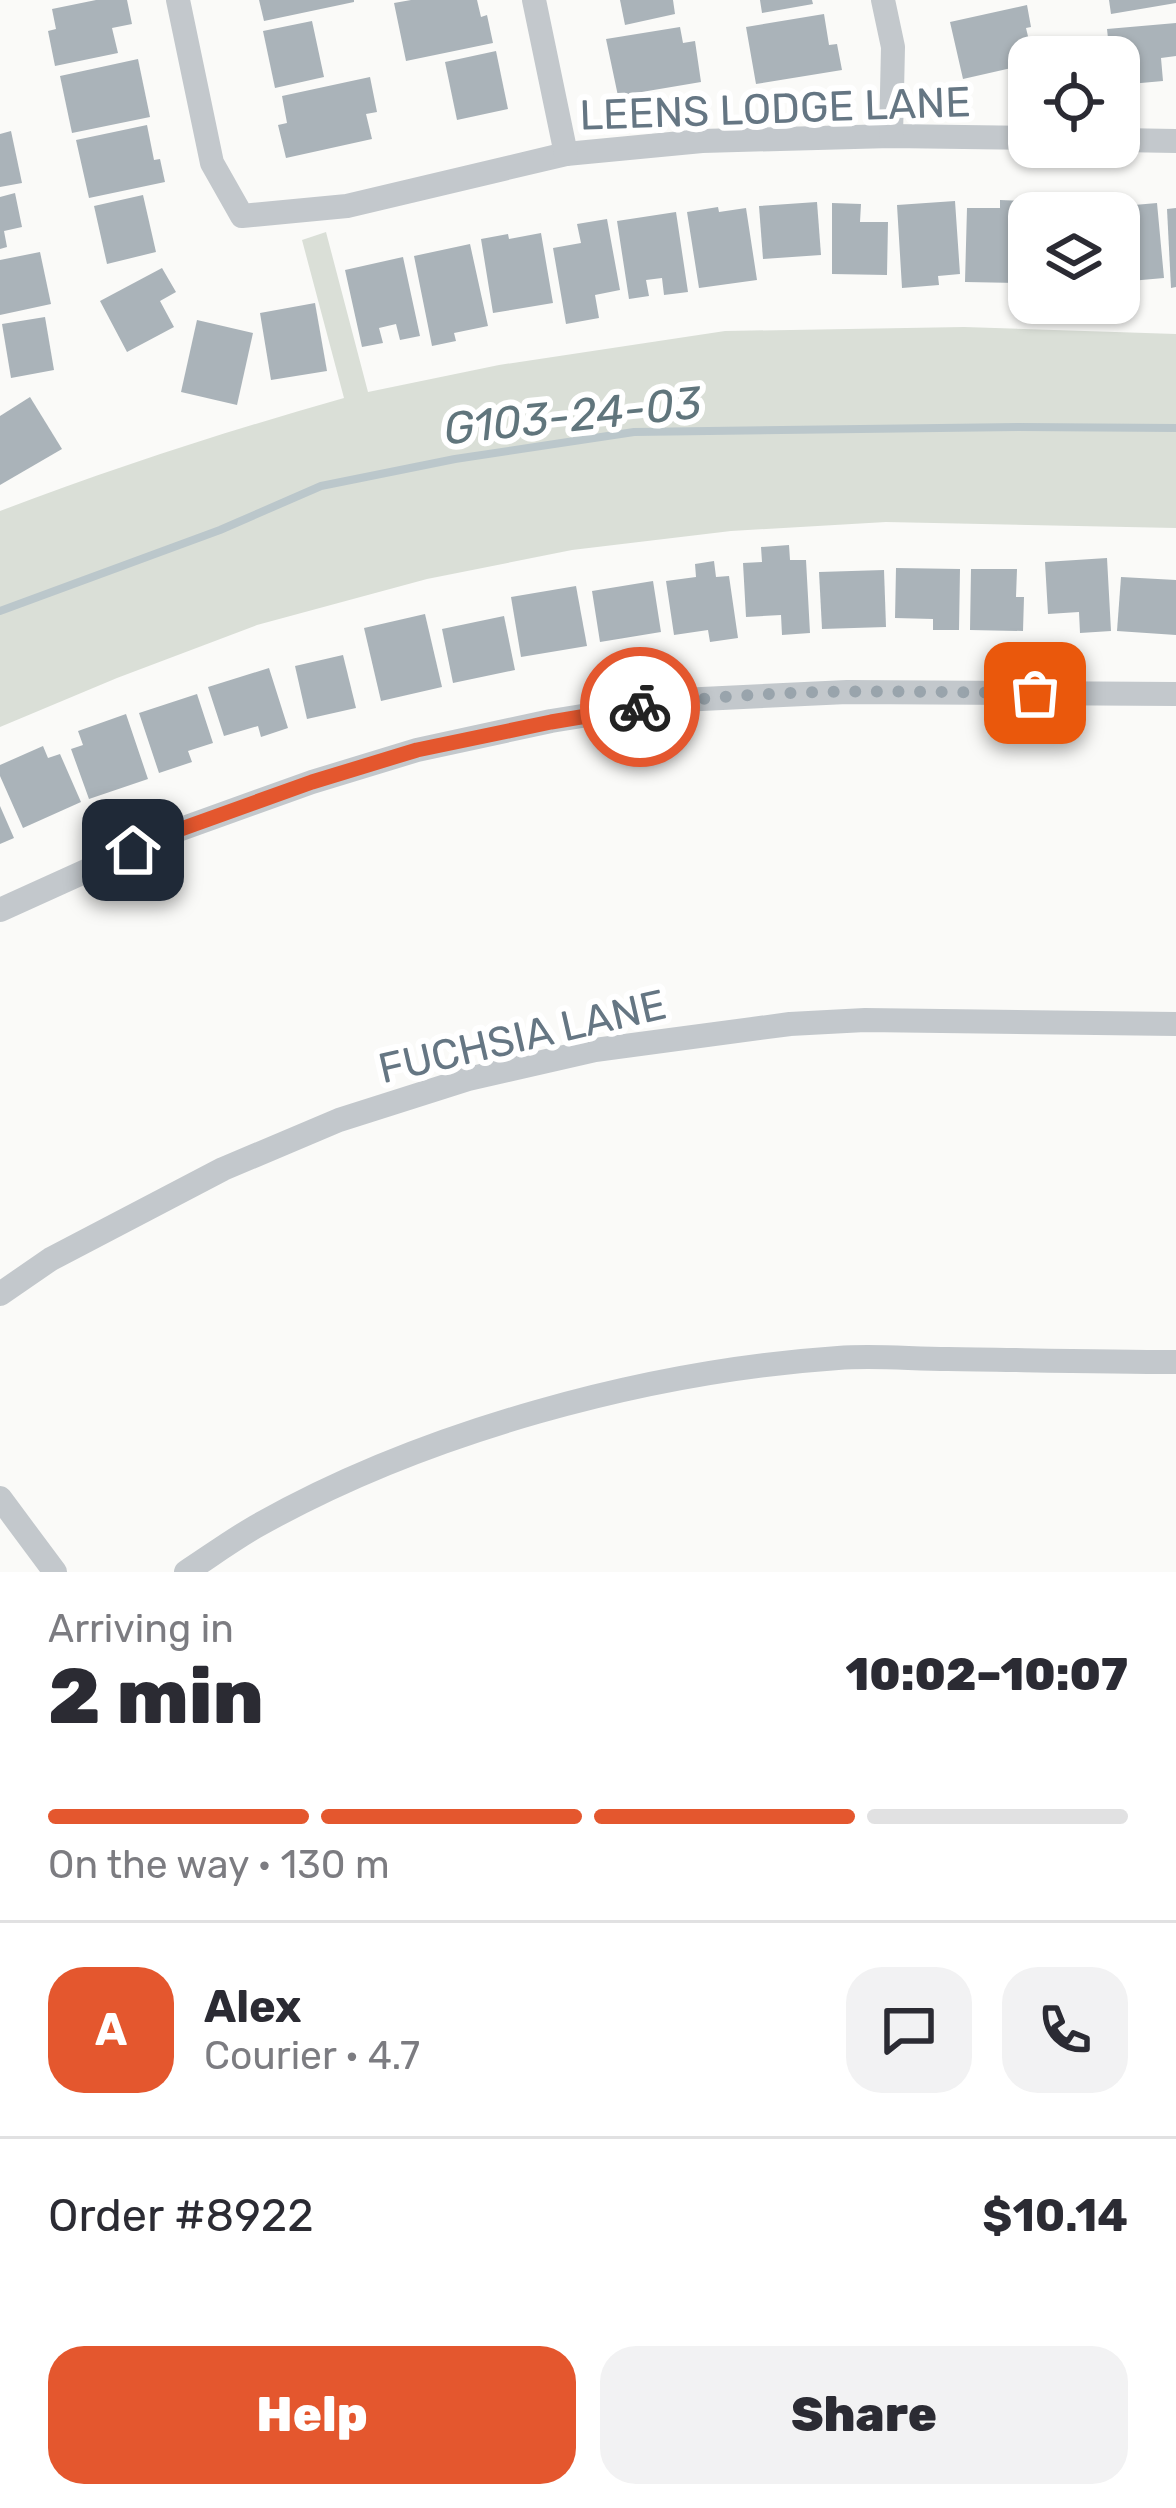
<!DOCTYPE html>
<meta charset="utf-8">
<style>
body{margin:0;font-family:Rubik,sans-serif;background:#f2f2f3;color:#2b2b33;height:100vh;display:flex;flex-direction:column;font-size:45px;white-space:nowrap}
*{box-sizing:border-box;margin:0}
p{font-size:39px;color:#7c7c81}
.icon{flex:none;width:66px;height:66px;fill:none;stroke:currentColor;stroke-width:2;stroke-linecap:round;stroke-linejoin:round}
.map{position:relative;height:1572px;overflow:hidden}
.sheet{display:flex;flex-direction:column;background:#fff;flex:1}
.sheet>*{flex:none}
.buttons{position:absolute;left:1008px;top:36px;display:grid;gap:24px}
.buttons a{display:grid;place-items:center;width:132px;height:132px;border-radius:24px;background:#fff;box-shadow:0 3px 9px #0004;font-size:60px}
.pin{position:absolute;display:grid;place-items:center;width:102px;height:102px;color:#fff;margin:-51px;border-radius:24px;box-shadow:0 6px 18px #0006}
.courier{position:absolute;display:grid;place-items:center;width:120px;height:120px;margin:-60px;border:9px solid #e4572e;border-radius:50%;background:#fff;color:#222;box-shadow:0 3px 15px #0007}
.overview em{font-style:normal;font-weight:800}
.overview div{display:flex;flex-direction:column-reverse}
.overview{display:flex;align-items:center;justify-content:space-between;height:204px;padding:0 48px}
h1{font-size:78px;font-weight:800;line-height:90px}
.bar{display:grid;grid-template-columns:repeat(4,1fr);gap:18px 12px;align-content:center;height:144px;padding:0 48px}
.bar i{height:15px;border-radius:9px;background:#e1e1e2}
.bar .active{background:#e4572e}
.bar p{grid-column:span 4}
.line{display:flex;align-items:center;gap:30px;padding:0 48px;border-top:3px solid #e1e1e2}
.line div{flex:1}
.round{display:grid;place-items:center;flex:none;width:126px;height:126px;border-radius:36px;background:#f2f2f3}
.action{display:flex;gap:24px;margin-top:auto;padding:24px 48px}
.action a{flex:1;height:138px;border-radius:36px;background:#e4572e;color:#fff;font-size:48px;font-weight:800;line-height:138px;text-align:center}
.action a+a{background:#f2f2f3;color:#2b2b33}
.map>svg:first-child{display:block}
.green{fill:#dadfd7}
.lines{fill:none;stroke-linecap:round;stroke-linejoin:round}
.stream{stroke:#bbc7cb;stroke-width:8}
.building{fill:#aab3b9}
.street{stroke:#c3c8cc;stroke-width:24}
.done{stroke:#99a4ac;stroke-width:12;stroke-dasharray:0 21.6}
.route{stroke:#e4572e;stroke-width:15}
.labels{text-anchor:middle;stroke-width:12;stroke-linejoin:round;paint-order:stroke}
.street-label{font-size:42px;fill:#657683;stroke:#fff}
.water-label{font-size:45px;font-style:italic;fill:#60757c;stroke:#fff}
</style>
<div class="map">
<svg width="1176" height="1572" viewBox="0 0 1176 1572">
<rect width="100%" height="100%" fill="#fafaf8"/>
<path class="green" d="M326,232L368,392L499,365L725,331L964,327L1176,334V528L886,522L731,531L572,550L427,579L257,625L117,678L0,727V511C113,468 227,431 344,398L302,240Z"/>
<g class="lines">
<polyline class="stream" points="0,611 220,530 321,486 455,459 634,432 1019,427 1176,428"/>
</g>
<g class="building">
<polygon points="96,0 127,0 132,24 112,28 118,53 55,66 48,31 56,29 52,9"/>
<polygon points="259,0 354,0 354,2 264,21"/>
<polygon points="411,0 477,0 481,17 487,15 493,43 406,61 394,3"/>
<polygon points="620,0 673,0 675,14 625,25"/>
<polygon points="760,0 812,0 813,4 762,13"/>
<polygon points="1109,0 1176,0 1176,3 1111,14"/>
<polygon points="1027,5 1031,27 1026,28 1033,57 1029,57 1029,64 963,79 950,22"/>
<polygon points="824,14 829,45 837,44 842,70 756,84 746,27"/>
<polygon points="312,21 324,77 275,88 263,31"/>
<polygon points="1176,23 1176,56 1161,58 1163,81 1119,85 1119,57 1110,57 1107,29"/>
<polygon points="680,27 683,43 695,41 701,82 618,96 606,39"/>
<polygon points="496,51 508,109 457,120 445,62"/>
<polygon points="138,59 150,117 72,133 60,76"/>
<polygon points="370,77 377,112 366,114 372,139 286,158 278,125 287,123 282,96"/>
<polygon points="147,125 154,160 160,159 165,182 89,198 76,140"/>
<polygon points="11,131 22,183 0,187 0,134"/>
<polygon points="15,193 22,227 4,231 7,247 0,249 0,197"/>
<polygon points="143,195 156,252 107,264 94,206"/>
<polygon points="1000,200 1026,201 1024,283 965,282 967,208 1000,208"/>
<polygon points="955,201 960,274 938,276 939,285 902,288 897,205"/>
<polygon points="817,202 821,255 763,259 759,206"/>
<polygon points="832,203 861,204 860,222 888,222 887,275 832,274"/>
<rect x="1064" y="203" width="29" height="10"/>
<polygon points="1157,203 1164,278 1119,282 1119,213 1100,213 1100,208"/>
<polygon points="718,207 719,212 746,208 757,280 699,288 687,212"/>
<polygon points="1176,208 1176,287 1171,288 1167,209"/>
<polygon points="676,212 688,292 664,295 662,278 646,280 649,296 629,299 617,221"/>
<polygon points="607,219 620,290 595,295 599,318 566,324 553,248 581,243 577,224"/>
<polygon points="541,233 553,303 493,313 481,239 508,234 509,239"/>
<polygon points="470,244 488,326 454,333 456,341 432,346 414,256"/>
<polygon points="40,252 51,304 0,315 0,260"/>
<polygon points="403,257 420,336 400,340 396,324 379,328 383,343 362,347 345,270"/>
<polygon points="162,268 176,292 160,301 174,327 127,352 100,301"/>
<polygon points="315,303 327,371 271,380 260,313"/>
<polygon points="45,317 54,370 11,378 2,324"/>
<polygon points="197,320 253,333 237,405 181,392"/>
<polygon points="30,397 62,449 0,485 0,416"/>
<polygon points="789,545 790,560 806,560 810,633 782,635 781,615 746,617 743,563 762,562 761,547"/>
<polygon points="1107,558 1111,631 1080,633 1079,612 1048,614 1045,562"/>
<polygon points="714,561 716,577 729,576 738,638 710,642 708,630 674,635 666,581 696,577 695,564"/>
<polygon points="896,568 960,569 959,630 933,630 933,619 895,618"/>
<polygon points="971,569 1017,569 1016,597 1024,597 1023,631 970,630"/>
<polygon points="884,570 886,627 822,629 819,572"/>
<polygon points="1121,577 1176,580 1176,635 1117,631"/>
<polygon points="653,581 661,632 600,642 592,591"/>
<polygon points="576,586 587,646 521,657 511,597"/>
<polygon points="425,614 442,687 381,701 364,628"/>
<polygon points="504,616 515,670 453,683 442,629"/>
<polygon points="343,655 356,708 307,719 295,666"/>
<polygon points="269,668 288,728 261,737 258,726 224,736 208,687"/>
<polygon points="197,694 213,743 188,751 192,762 159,773 139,713"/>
<polygon points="126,714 148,779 89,799 71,749 83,745 78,731"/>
<polygon points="43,746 48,758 60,754 81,802 23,828 0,776 0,765"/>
<polygon points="0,806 14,838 0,844"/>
</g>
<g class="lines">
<g class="street">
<polyline points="178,0 212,163 242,216 347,206 566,154 702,141 891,136 1029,138"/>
<polyline points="534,0 566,154"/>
<polyline points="883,0 893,47 891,136"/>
<polyline points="1119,140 1176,141"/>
<polyline points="0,910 170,833 312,782 417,750 551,721 681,700 847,692 1176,694"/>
<polyline points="0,1294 51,1259 223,1169 339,1120 468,1079 595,1050 790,1024 865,1020 1176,1024"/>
<polyline points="0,1498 55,1572"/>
<path d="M186,1572C209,1557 231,1541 255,1527C422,1432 647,1371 838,1358C874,1355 912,1359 948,1359C1024,1360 1100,1362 1176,1362"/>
</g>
</g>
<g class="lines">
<path class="done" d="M640,707C770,686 904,692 1035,693"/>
<polyline class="route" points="133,850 170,833 312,782 417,750 551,722 640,707"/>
</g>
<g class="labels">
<g class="street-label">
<text transform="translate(775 108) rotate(-2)" y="15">LEENS LODGE LANE</text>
<text transform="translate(522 1036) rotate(-13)" y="15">FUCHSIA LANE</text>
</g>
<g class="water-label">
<text transform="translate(572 415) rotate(-6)" y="16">G103-24-03</text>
</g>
</g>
</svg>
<div class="buttons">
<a><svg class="icon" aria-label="locate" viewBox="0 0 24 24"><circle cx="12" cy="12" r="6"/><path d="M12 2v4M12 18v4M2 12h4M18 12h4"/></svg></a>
<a><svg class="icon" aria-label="layers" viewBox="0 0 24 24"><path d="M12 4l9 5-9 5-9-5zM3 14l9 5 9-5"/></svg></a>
</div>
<div class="pin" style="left:1035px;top:693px;background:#ea580c"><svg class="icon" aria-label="bag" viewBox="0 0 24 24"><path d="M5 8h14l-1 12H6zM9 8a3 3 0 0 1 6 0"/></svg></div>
<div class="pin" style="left:133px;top:850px;background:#1f2937"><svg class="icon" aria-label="home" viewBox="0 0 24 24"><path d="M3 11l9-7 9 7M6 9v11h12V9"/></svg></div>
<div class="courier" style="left:640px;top:707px"><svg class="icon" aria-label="bike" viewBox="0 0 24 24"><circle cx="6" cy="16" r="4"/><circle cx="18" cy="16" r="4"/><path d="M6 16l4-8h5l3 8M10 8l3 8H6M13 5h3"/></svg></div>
</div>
<section class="sheet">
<div class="overview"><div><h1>2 min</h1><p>Arriving in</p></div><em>10:02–10:07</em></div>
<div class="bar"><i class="active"></i><i class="active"></i><i class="active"></i><i></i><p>On the way · 130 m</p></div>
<div class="line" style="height:216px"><b class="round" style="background:#e4572e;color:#fff">A</b><div><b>Alex</b><p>Courier · 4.7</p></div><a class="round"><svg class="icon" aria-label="chat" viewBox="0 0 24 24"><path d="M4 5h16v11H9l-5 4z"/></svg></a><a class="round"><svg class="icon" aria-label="phone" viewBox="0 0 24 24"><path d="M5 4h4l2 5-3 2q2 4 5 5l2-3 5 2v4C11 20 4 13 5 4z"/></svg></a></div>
<div class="line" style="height:156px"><div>Order #8922</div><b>$10.14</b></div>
<div class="action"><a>Help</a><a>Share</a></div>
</section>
